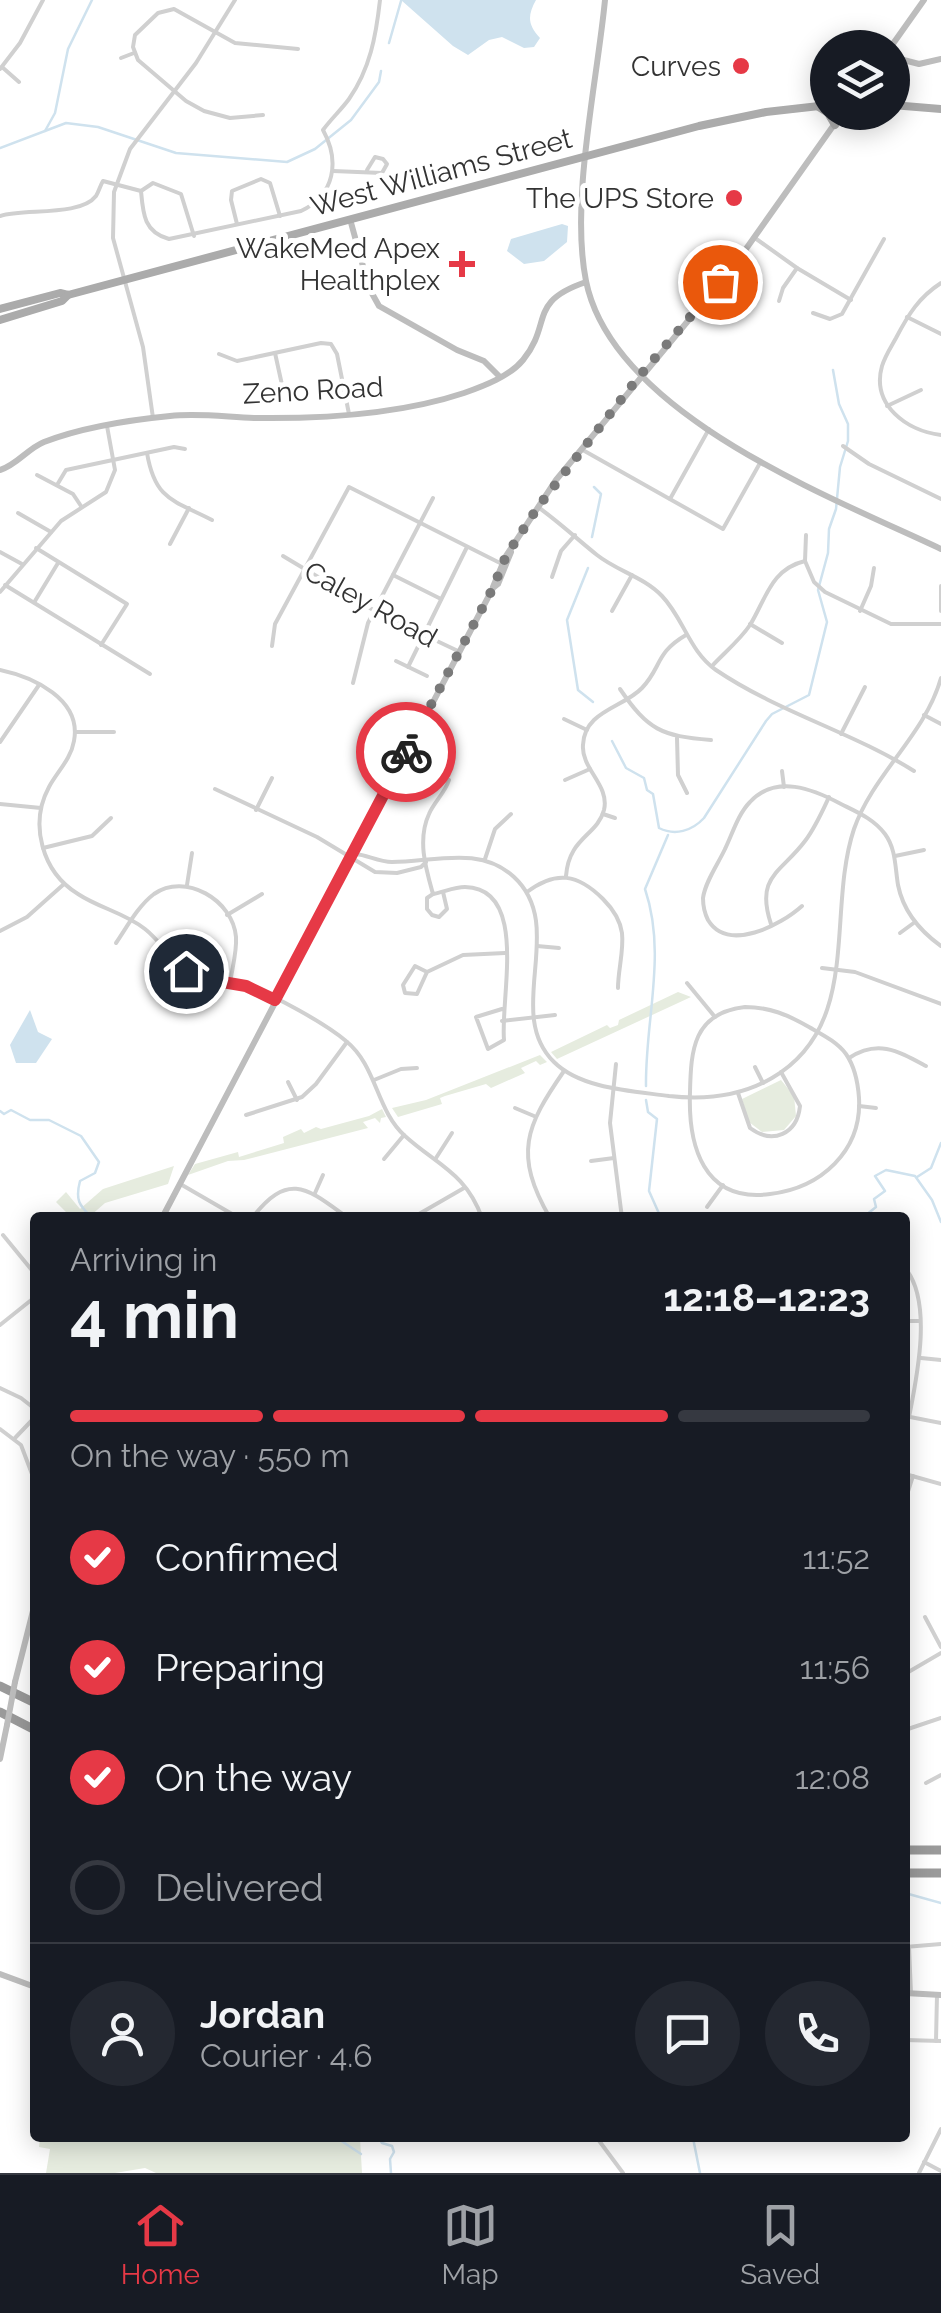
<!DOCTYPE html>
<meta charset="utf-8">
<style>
body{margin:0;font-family:Raleway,sans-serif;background:#242831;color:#f1f3f6;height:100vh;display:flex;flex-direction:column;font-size:38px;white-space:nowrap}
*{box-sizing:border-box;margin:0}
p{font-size:32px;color:#9ea1a6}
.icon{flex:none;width:55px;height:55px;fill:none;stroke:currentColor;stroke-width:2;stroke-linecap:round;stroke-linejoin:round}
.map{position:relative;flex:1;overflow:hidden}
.panel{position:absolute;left:30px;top:1212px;width:880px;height:930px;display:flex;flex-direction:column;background:#171b24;border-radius:10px;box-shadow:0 5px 25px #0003}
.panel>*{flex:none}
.controls{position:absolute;left:810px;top:30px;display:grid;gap:20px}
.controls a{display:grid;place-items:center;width:100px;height:100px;border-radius:50%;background:#171b24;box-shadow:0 5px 25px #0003;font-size:50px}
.pin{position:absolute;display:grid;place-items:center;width:85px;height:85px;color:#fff;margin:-42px;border:5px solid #fff;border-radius:50%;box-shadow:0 2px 10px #0007}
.courier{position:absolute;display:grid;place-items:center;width:100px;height:100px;margin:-50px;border:8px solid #e63946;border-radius:50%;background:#fff;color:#222;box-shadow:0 2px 12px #0007}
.head em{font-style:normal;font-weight:700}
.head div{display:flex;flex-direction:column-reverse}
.head{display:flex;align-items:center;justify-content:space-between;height:170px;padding:0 40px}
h1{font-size:65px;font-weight:700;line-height:75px}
.bar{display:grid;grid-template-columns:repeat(4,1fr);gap:15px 10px;align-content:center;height:120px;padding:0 40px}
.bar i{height:12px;border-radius:8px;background:#363941}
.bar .selected{background:#e63946}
.bar p{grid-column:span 4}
.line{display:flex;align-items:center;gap:25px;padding:0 40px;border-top:2px solid #363941}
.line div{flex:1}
.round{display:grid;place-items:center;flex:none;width:105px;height:105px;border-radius:52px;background:#242831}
ol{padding:0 40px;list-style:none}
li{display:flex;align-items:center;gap:30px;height:110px}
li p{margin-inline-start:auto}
li .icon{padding:10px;border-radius:50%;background:#e63946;color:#fff;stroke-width:4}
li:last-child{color:#9ea1a6}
li i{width:55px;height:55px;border:5px solid #363941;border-radius:50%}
.dock{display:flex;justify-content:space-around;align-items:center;height:140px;border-top:2px solid #363941;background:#171b24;font-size:28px;color:#9ea1a6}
.dock a{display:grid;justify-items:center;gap:5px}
.dock .selected{color:#e63946}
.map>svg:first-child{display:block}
.green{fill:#e6ecdf}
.water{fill:#cfe2ee}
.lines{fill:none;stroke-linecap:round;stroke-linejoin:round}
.stream{stroke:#cfe2ee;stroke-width:2.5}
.street{stroke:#d0d0d0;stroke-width:4}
.secondary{stroke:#bdbdbd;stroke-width:6}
.primary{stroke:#ababab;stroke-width:8}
.highway{stroke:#9a9a9a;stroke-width:9}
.secondary-bridge{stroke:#bdbdbd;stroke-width:6}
.done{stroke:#7a7a7a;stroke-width:10;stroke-dasharray:0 18}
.route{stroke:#e63946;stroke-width:12}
.poi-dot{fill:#e63946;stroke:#fff;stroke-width:4}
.labels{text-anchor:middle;stroke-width:10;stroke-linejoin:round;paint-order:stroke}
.poi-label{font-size:28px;fill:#333;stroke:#fff;text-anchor:end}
.street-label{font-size:28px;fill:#333;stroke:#fff}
</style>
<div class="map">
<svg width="941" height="2173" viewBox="0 0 941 2173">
<rect width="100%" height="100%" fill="#fff"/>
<g class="green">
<polygon points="678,992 691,997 557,1059 551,1052 607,1025 610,1028 618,1025 619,1020"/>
<polygon points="540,1055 547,1062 540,1065 536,1061 521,1068 525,1073 491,1088 486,1084 445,1096 440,1098 442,1104 398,1117 392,1108 426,1100"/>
<polygon points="781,1080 794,1096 796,1116 784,1130 762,1132 749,1122 742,1099"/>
<polygon points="382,1109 386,1117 381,1118 380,1123 375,1118 363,1122 368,1128 244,1160 228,1161 188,1175 195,1164 238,1152 239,1157 284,1143 283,1137 301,1129 304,1133 316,1127 321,1129 369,1116"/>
<polygon points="174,1166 168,1184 105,1203 89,1217 71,1217 56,1202 66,1192 80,1209 103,1189"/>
<polygon points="40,2138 360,2138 362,2173 156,2173 145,2168 115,2173 46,2173 50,2149 39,2147"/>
</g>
<g class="water">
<path d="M401,0H536C527,16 528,25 540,38L534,47L524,48L502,37L489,40L468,55L453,46Z"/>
<polygon points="562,224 568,226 567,242 544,261 524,264 507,251 511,239"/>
<polygon points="30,1010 38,1032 52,1039 36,1063 16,1063 10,1045"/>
</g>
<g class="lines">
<g class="stream">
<polyline points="389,43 401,1"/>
<polyline points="45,131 55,113 68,49 92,0"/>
<polyline points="0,148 66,123 98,127 176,153 287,162 315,149 351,120 379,82 381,71"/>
<polyline points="592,537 601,494 594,487"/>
<polyline points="588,568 567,620 578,690 593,702"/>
<path d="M612,741L626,768L644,778L647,790L653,794L659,828C675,836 692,831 704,818L766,721L772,714L809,695L827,622L818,590L828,553L829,529L836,509L840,467L848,441V424L839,404L833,370"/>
<path d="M646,1086C645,1020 667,954 645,889L668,835"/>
<polyline points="646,1100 648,1112 657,1119 649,1191 661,1218"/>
<path d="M0,1111L4,1114L11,1110L30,1120H49L81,1136L99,1162L95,1173L80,1181C75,1200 79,1205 92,1218"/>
<polyline points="917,1177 931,1168 941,1143"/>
<polyline points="870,1218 866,1215 876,1207 874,1199 885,1191 875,1176 886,1170 915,1176 932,1200 941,1222"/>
<polyline points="905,1893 941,1903"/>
<polyline points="337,2138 361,2154"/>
<polyline points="379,2138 382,2143 392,2146 394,2152 390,2159 391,2173"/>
<polyline points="693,2138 700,2173"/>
</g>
<g class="street">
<polyline points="121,58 134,53"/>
<polyline points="2,67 19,82"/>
<polyline points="0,69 20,43 43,0"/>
<polyline points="263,115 230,118 204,111 186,101 138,60 133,47 135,35 158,13 174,9 235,43 298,49"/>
<polyline points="333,171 382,173 387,164 383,159 375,157 367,170"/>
<polyline points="141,191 153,183 181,194 194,236"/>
<path d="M0,216C23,208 80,217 96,196C99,191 100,186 103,181L141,191C143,214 144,232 169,239L301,211C335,195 340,161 323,130C331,119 341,110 349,99C370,69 376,36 380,0"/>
<polyline points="237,224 231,200 232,191 261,179 270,183 280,216"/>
<polyline points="755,238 797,268 851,300"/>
<path d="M941,283C919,297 908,315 896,338C891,347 885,356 882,366C871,405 907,431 941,435"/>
<polyline points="779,301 783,288 797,268"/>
<polyline points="813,313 830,319 842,314 884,239"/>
<polyline points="907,317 941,334"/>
<polyline points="275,353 284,394"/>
<polyline points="219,354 237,361 321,343 331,344 337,354 349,414"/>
<polyline points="887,406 921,390"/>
<polyline points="153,418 143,347 113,238 114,192 130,149 196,63 235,0"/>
<polyline points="843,446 869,464 941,499"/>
<polyline points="581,449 723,529 760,463"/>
<path d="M147,453C155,500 173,500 212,520"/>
<polyline points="37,475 73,494 81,506"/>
<polyline points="57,485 66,470 174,447 185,449"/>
<polyline points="670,499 709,429"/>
<path d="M538,507C559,522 577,539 597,555C617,571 644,577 662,596C684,619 689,651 716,670C778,712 852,732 914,771"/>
<polyline points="18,513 51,532"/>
<polyline points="806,535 805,561 814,582 825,592 891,624 941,624"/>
<polyline points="170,544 189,508"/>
<polyline points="36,548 127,604 101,645"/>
<polyline points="0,552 22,564"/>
<polyline points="283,556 380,614 458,651"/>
<polyline points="393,575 441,599"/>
<polyline points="552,577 561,551 575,535"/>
<polyline points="5,585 150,674"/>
<polyline points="941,586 941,611"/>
<polyline points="0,592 61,521 106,492 115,470 107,426"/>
<polyline points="35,601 58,563"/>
<polyline points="612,611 632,575"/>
<polyline points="860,611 871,586 874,568"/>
<polyline points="750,624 782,643"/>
<polyline points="272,646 275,624 349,487 502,564"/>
<polyline points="396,661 427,676"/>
<path d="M712,666C724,653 740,640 750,625C766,599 771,569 805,561"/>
<polyline points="408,667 467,547"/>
<path d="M0,670C33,677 82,699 74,741C71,759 57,772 49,787C29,824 42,872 78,894C99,908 125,913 145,929C163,943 174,966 194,976C210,984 229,982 246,986C271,993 326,1024 346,1041C377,1066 376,1110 405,1136C437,1165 466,1173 482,1218"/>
<polyline points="353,683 368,623 433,498"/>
<path d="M620,689C648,730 661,736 711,740"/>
<polyline points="924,715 941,724"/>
<polyline points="564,719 587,730"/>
<polyline points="75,732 114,732"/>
<polyline points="841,734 865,687"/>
<polyline points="677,738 678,775 687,793"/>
<polyline points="0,742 39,685"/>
<polyline points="782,771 784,787"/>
<path d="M449,780C445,793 434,802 429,814C417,840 426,869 433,894C444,892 454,887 465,887C529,888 500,998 504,1040L488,1049L476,1017L502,1009"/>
<polyline points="565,780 590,769"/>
<polyline points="215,789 317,837 375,872 397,873 421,867 426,862"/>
<polyline points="0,804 41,808"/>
<polyline points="256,810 272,778"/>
<polyline points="603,814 615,818"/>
<polyline points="43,848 92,836 111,818"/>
<path d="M356,854C367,855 379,862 392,862C433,862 480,845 514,877C568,927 503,1012 554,1062C581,1089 633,1091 669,1096C704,1100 741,1096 772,1078C863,1025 826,913 854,829C873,774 925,735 941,678"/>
<polyline points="895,856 924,850"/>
<polyline points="485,859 495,829 511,814"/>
<path d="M566,876C569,837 597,836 604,810C610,785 581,769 583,745C584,711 623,708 642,688C662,667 655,653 686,635"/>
<polyline points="187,885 192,853"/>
<path d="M527,892C556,870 578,874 603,899C612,908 620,919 622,933C624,951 618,970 618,988"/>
<polyline points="433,894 427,898 427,909 432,915 439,917 447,909 443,892"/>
<path d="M802,906C781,925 728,953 708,920C705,914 703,905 703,898C705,882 718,864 725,849C732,835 738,814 750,802C776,774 813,789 841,804C857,812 874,819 885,834C896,849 895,867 898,885C903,910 920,931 941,946"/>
<polyline points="227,915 262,894"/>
<path d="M771,924C755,876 781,873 805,841C815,828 822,812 829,797"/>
<polyline points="0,931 27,917 64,884"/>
<polyline points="900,933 915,922"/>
<path d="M116,943C127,927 138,906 154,894C185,872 233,900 236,937C237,952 232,969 230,983"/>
<polyline points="537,946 559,948"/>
<polyline points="822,968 855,972 941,1004"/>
<polyline points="427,972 417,994 405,993 403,985 415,966 427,972 463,955 505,953"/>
<polyline points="687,983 715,1017"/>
<path d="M745,1007C770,1007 788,1015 809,1027C823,1035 837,1042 846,1054C855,1067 858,1083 859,1098C862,1151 821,1188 770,1194C703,1203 688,1145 690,1092C691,1050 693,1013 745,1007Z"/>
<polyline points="502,1021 555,1015"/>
<path d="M849,1058C878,1039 898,1051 926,1066"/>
<polyline points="616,1064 610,1123 622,1218"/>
<polyline points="755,1067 763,1083"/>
<polyline points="374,1080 401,1069 417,1068"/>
<polyline points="288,1082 297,1100"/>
<path d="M738,1093L750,1128C773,1145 797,1134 800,1106L781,1072"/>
<polyline points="859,1106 876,1108"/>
<polyline points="515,1108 534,1116"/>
<polyline points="246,1115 302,1097 316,1084 347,1042"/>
<polyline points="436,1158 452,1133"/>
<polyline points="384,1159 404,1135"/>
<polyline points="591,1161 614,1158"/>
<polyline points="182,1185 239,1218"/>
<polyline points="315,1193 323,1175"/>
<polyline points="707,1207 723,1185"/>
<path d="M252,1218C289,1170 308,1189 348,1218"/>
<polyline points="412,1218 464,1188"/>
<path d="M550,1218C513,1154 526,1126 564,1071"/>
<polyline points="3,1235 35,1274"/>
<path d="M905,1268C933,1301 917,1377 909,1417"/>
<polyline points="905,1321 919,1321"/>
<polyline points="0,1325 35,1297"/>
<polyline points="921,1358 941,1360"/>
<polyline points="0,1388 21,1398 35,1409"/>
<polyline points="905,1416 941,1423"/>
<polyline points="0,1429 21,1445 35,1482"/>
<polyline points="15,1438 35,1417"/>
<polyline points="905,1474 941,1484"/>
<polyline points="905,1501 913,1476"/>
<polyline points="925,1617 941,1647"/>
<polyline points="905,1674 941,1653"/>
<polyline points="905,1730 941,1718"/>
<polyline points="926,1783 941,1775"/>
<polyline points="905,1947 941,1944"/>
<polyline points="909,1947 911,1994"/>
<polyline points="905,2040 941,2041"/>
<polyline points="936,2041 937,1994"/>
<polyline points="597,2138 623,2173"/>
<polyline points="924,2162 941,2171"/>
<polyline points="919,2173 941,2129"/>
</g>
<g class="secondary">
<path d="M605,0C597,83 570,201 586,281C613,414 831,497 941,549"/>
<polyline points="890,48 924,0"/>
<polyline points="892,57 919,64 941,59"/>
<polyline points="350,219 369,288 379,306 457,350 484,361 500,377"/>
<path d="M0,470C17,465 27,449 44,442C83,427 129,420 170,416C198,413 226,417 254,418C323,419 398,415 464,393C484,386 510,376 523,360C553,323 527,302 586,282"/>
<polyline points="493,587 506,556 556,480 736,263 843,112"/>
<polyline points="162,1218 493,588 498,584 511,552"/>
<polyline points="15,1682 35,1603"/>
<polyline points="0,1759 7,1725"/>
<polyline points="0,1974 35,1987"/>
<polyline points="905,1993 941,1995"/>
</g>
<g class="primary">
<polyline points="892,105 941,109"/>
<polyline points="817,106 828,113 835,125"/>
<polyline points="0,309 60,293 68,295 699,126 766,112 828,105"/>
<polyline points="0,320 62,301 68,295"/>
</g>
<g class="highway">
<polyline points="0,1686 35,1703"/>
<polyline points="0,1712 35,1730"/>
<polyline points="905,1850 941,1850"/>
<polyline points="905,1873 941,1873"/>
</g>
<polyline class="secondary-bridge" points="7,1725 15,1682"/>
</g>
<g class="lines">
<polyline class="done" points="406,752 493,588 506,556 538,507 637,379 720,282"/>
<polyline class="route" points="186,971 199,978 246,986 275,1000 406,752"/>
</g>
<g class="poi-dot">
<circle cx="741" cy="66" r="10"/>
<circle cx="734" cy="198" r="10"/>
<path d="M457 249h10v10h10v10h-10v10h-10v-10h-10v-10h10z"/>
</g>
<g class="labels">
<g class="poi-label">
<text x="721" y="76">Curves</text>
<text x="714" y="208">The UPS Store</text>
<text x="440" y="258">WakeMed Apex<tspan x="440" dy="32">Healthplex</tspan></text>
</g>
<g class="street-label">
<text transform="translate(441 172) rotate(-15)" y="10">West Williams Street</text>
<text transform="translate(313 390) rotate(-3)" y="10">Zeno Road</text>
<text transform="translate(371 604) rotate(29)" y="10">Caley Road</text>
</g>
</g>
</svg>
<div class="controls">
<a><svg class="icon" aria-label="layers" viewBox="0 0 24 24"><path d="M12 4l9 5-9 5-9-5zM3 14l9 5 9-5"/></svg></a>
</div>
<div class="pin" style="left:720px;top:282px;background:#ea580c"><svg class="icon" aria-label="bag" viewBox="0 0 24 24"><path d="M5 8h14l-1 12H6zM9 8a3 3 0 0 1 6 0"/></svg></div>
<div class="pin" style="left:186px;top:971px;background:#1f2937"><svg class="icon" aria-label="home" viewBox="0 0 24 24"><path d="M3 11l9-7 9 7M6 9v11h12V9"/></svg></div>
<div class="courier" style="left:406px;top:752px"><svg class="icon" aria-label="bike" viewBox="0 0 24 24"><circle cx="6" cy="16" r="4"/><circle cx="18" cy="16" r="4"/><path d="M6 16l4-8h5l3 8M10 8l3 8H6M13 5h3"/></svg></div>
<section class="panel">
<div class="head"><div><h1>4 min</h1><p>Arriving in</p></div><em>12:18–12:23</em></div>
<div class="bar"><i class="selected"></i><i class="selected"></i><i class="selected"></i><i></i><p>On the way · 550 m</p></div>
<ol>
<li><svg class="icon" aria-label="check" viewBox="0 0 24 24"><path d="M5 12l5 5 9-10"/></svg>Confirmed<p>11:52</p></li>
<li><svg class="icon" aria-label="check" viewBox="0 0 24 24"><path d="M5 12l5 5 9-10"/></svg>Preparing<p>11:56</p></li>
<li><svg class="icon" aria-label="check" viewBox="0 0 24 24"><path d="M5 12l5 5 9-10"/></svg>On the way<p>12:08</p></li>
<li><i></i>Delivered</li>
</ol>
<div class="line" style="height:180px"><a class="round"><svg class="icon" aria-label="person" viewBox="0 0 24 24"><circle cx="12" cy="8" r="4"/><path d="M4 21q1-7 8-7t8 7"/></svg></a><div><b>Jordan</b><p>Courier · 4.6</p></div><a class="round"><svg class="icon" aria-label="chat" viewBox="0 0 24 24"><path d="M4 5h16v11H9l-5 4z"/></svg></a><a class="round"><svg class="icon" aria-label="phone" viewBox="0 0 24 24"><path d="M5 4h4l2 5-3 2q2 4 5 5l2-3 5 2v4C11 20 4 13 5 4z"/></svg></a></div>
</section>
</div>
<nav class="dock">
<a class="selected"><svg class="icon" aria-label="home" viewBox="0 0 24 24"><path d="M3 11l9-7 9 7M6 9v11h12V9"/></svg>Home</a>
<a><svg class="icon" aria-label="map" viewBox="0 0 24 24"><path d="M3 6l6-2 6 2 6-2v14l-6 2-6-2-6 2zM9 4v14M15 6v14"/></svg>Map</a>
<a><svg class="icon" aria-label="saved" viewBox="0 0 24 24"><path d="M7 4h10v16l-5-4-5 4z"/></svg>Saved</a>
</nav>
